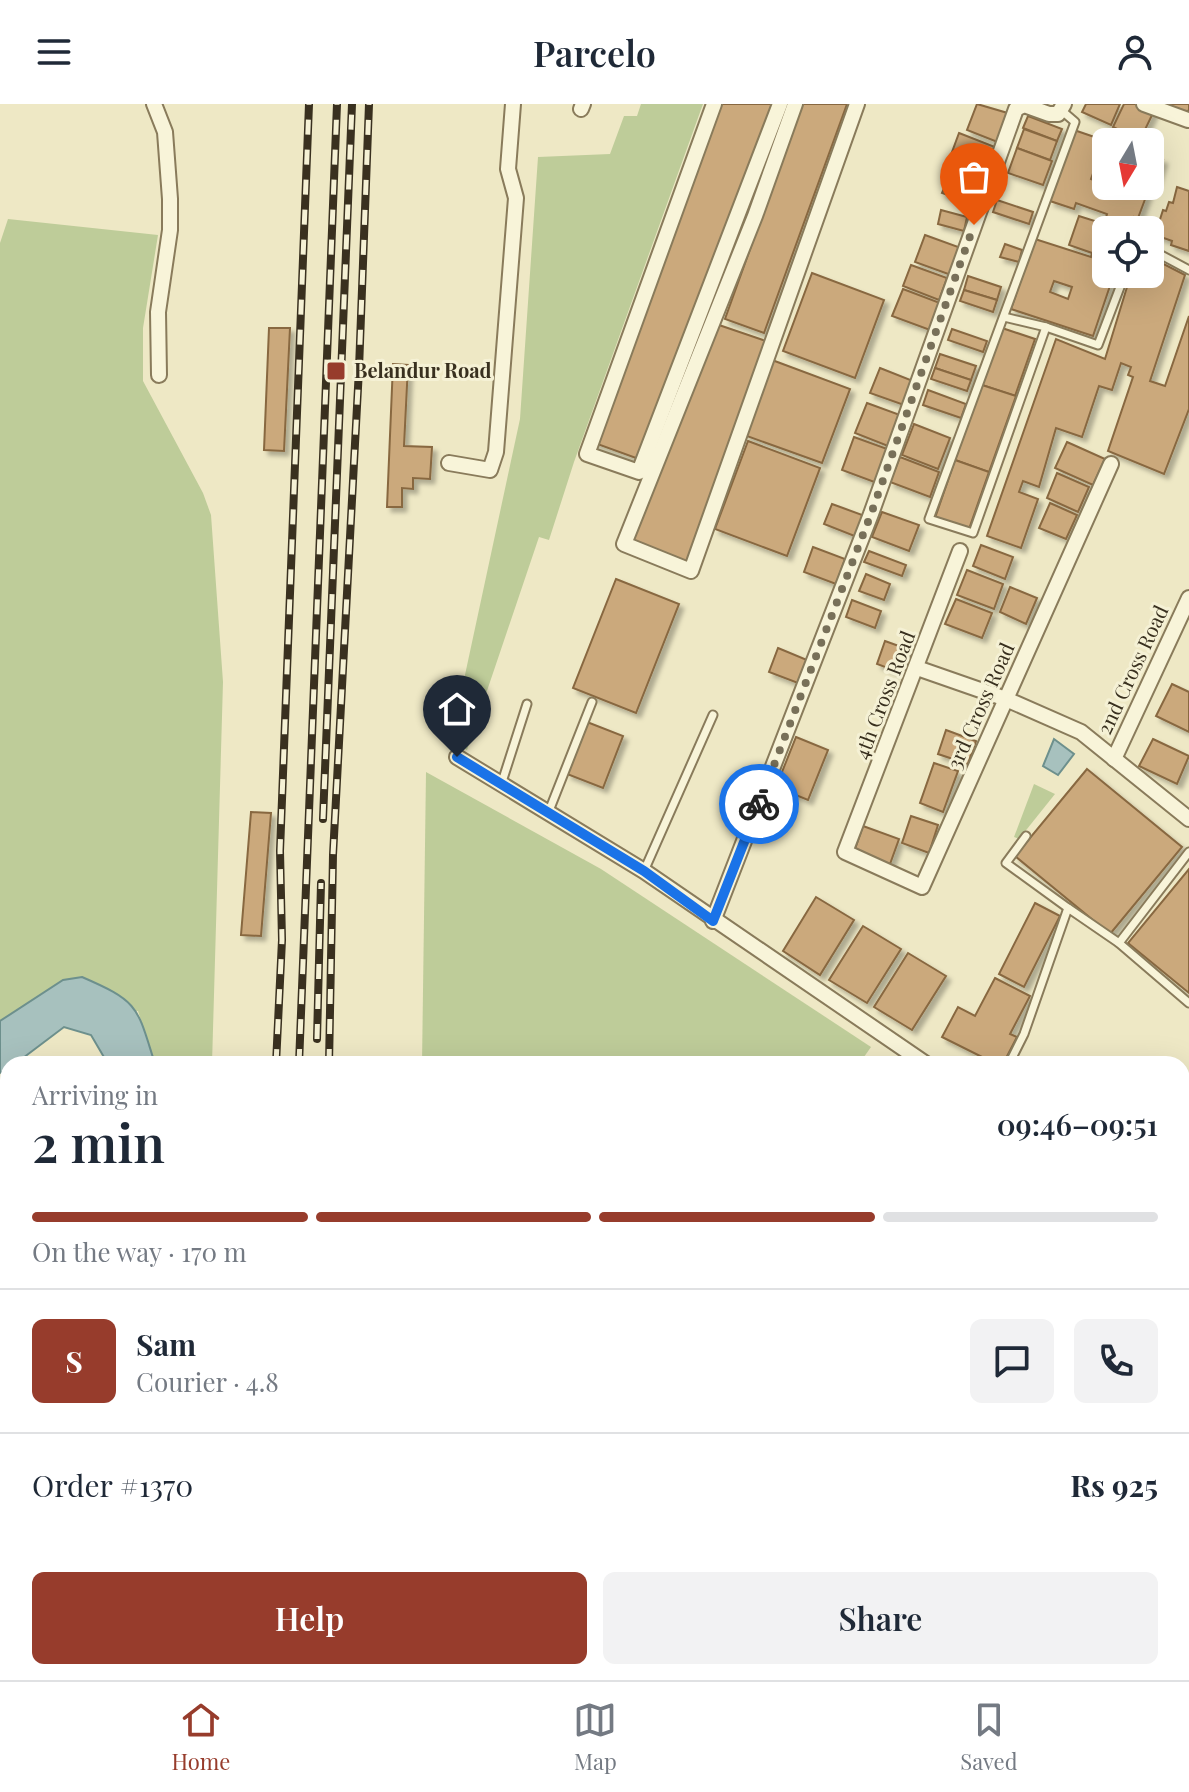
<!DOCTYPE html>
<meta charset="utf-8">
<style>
body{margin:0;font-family:"Playfair Display",serif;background:#f2f2f3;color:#1f2937;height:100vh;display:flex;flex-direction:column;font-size:30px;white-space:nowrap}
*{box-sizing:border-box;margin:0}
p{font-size:26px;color:#747a83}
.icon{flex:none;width:44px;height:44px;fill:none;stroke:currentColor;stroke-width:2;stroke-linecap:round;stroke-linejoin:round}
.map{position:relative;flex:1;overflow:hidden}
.drawer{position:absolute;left:0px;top:952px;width:1190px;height:624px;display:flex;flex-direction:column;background:#fff;border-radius:24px 24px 0 0;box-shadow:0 8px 32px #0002}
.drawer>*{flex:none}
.needle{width:52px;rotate:190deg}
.tools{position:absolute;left:1092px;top:24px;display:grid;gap:16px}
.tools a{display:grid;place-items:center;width:72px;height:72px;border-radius:12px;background:#fff;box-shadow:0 8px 32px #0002;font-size:40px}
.pin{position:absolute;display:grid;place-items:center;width:68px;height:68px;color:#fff;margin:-82px -34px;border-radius:50% 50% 50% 0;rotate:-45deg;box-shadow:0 0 8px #0007}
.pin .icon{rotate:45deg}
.courier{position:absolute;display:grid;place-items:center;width:80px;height:80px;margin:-40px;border:6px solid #1a73e8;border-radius:50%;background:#fff;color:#222;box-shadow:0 2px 10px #0007}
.overview em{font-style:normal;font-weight:600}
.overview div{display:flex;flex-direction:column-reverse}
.overview{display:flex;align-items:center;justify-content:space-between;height:136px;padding:0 32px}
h1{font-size:52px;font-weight:600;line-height:60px}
.bar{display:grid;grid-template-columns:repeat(4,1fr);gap:12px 8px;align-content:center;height:96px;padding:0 32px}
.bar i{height:10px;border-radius:6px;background:#e0e1e3}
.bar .current{background:#973c2c}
.bar p{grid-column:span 4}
.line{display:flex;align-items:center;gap:20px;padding:0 32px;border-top:2px solid #e0e1e3}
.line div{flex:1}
.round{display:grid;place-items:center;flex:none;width:84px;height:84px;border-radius:12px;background:#f2f2f3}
.button{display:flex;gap:16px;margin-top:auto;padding:16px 32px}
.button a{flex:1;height:92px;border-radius:12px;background:#973c2c;color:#fff;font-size:32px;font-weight:600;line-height:92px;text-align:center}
.button a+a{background:#f2f2f3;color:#1f2937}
header{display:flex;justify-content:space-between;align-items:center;height:104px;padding:0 32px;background:#fff;font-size:36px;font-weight:600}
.tab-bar{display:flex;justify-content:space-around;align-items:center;height:112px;border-top:2px solid #e0e1e3;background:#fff;font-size:22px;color:#747a83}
.tab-bar a{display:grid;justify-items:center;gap:4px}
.tab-bar .current{color:#973c2c}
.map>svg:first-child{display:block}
.green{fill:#becc99}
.water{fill:#a7c1be;stroke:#6d908d;stroke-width:2}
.building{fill:#cba97c;stroke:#886841;stroke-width:2;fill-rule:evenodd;filter:url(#shadow)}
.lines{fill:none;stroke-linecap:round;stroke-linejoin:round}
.service-casing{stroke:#897b5b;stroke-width:11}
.minor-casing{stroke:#897b5b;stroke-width:18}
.service{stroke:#f8f4d9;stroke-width:7}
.minor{stroke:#f8f4d9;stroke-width:14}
.rail-casing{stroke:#39301f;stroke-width:8}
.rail{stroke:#f5f1d5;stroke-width:5;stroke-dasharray:15;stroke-linecap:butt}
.done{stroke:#787059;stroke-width:8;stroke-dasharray:0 14.4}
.route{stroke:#1a73e8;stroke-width:10}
.poi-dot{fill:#973c2c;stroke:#f5f1d5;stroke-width:3}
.labels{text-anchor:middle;stroke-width:6;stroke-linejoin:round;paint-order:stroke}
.poi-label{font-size:20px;font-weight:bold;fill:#39301f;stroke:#f5f1d5;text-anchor:start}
.street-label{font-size:20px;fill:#39301f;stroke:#f5f1d5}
</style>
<header><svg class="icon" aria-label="menu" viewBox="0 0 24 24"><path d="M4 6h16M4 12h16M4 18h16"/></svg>Parcelo<svg class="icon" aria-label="person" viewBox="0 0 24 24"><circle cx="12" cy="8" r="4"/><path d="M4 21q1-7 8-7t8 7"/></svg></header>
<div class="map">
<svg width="1189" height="1576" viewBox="0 0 1189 1576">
<defs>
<filter id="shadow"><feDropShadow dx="4.5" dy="4.5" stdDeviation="2" flood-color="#0004"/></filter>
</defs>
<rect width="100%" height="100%" fill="#eee8c5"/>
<g class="green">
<polygon points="641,0 703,0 574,358 549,436 539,433 467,646 451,636 520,315 538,53 610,50 624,12 637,12"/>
<polygon points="8,115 158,131 143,224 143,277 203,389 211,411 223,578 212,960 155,960 138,907 23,904 0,917 0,139"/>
<polygon points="426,668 601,765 871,943 859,960 422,960"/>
<polygon points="1034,680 1055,690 1019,735 1014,733"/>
<polygon points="1182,1515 1189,1520 1189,1576 789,1576 790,1568 1182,1568"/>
<rect x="351" y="1568" width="394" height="8"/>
</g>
<g class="water">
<polygon points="1054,635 1074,650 1058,671 1043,662"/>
<path d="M82,873C140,898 137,903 155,960H108L91,931L64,923L15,960H8V965L0,969V917L63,876Z"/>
</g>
<g class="building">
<polygon points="714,0 780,0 647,358 589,337"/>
<polygon points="802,0 847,0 764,229 725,215"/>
<polygon points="977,0 1011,10 1000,39 967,26"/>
<polygon points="1086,0 1120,0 1111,21 1082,8"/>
<polygon points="1124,0 1138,0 1154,7 1140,36 1113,23"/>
<polygon points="1158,0 1189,0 1189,5 1188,8"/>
<polygon points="1028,12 1062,25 1057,37 1023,24"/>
<polygon points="1024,25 1057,37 1050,56 1017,44"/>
<path d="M1074,26L1109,38H1106V68L1095,64L1091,75L1106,82H1150L1138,114L1134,113L1129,126H1106V170H1114L1093,232L1011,205L1035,135L1091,153L1092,149L1069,141L1079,112L1104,120L1107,110L1076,99L1074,105L1050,97ZM1054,177L1072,183L1068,195L1050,188Z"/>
<polygon points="959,29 995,43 983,72 948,59"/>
<polygon points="1017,44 1052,57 1043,81 1008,69"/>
<polygon points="1150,52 1163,56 1155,79 1151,78 1150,81"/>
<polygon points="947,78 981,91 978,102 942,89"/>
<polygon points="1177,83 1189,87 1189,147 1171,141 1172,137 1155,131 1163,106 1166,107 1169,98 1173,99"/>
<polygon points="997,96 1033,108 1029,120 993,108"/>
<polygon points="941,106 967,113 964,127 938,120"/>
<polygon points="925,131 961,144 951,171 915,158"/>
<polygon points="1005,140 1022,146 1019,158 1000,153"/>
<polygon points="1150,153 1185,171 1150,277 1165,282 1189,212 1189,305 1164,370 1108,347 1133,273 1128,271 1131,263 1121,259 1112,286 1099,282 1082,333 1056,324 1039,383 1023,377 1019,388 1038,395 1021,444 987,432 1056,235 1105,255 1131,170 1150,170"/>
<polygon points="911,161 947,174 939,196 903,182"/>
<polygon points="812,169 884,196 855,274 783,247"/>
<polygon points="968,172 1001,183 997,196 964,186"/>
<polygon points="903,185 940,199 930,226 892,212"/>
<polygon points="964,186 997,196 993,208 960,197"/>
<polygon points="716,220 766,237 688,459 631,437"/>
<polygon points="269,224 290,224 284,347 264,346"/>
<polygon points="1002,224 1035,235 1015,292 982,281"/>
<polygon points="952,225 987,237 983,248 948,236"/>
<polygon points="940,250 976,262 971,276 935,264"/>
<polygon points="772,256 850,285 822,359 744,331"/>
<polygon points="393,260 408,261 404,342 432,343 430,375 413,374 413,385 402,384 402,403 387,403"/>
<polygon points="880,264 913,277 904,301 870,289"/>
<polygon points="935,264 971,276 967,287 931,275"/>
<polygon points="982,281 1016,292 989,368 955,356"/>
<polygon points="928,286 966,300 961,314 923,301"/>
<polygon points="867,299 900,311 888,342 855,329"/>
<polygon points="914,320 950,334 938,365 902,351"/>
<polygon points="854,333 890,346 877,379 842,366"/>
<polygon points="748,337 820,364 787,452 715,425"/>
<polygon points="1067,338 1105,355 1093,381 1055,364"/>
<polygon points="900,353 939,368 930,393 890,378"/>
<polygon points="955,356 989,368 969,425 935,414"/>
<polygon points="1057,369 1089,383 1078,408 1047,394"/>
<polygon points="1050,399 1077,411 1066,435 1039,424"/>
<polygon points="832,400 865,412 857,433 824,420"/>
<polygon points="882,408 919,421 909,447 872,433"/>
<polygon points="981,441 1013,453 1005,475 973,462"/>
<polygon points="813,443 845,455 836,480 804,468"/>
<polygon points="869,447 906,461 902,472 864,458"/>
<polygon points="967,466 1003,480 994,505 957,491"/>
<polygon points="866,470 890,480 884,496 859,487"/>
<polygon points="616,475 679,500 636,609 573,584"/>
<polygon points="1010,483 1037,494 1026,520 1000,508"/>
<polygon points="956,495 992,509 982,534 945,520"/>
<polygon points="852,496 881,507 875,524 846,513"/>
<polygon points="885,537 910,546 901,569 877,560"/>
<polygon points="778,544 807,556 798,579 769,568"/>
<polygon points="1172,580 1189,588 1189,628 1156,612"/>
<polygon points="587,618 623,632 603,684 567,670"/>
<polygon points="946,626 976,637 968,660 938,650"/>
<polygon points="796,633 828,646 808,696 776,683"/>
<polygon points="1153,635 1189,652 1177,680 1139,662"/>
<polygon points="934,659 958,667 943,708 920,699"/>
<polygon points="1087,665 1182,743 1110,830 1015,752"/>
<polygon points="251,708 271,709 261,832 241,831"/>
<polygon points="911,712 938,721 929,749 902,739"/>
<polygon points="863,722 899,735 890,760 854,748"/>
<polygon points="1189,765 1189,889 1128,839"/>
<polygon points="816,793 854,816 820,871 783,847"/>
<polygon points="1035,799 1060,812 1024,883 999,870"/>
<polygon points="863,822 901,845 867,899 829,876"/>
<polygon points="908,849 946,872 912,926 874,903"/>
<polygon points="995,874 1030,892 1010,930 1017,933 1003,960 996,960 942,933 958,903 975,912"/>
<polygon points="1189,1248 1189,1420 1186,1425 1182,1423 1182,1260"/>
</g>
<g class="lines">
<defs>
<g id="service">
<polyline points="1061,6 1075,18 929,415 973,429 1046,223 1098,241 1125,170"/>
<polyline points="1150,145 1189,166"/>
<polyline points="1004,213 1046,223"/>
<polyline points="502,678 527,600"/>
<polyline points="549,707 592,598"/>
<polyline points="1026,732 1006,759 1068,804"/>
<polyline points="644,767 713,611"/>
<polyline points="1119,839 1189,748"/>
<polyline points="1009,960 1024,930 1068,804 1119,839 1189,899"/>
<polyline points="1182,1172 1189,1161"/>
<polyline points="1182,1473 1189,1461"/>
</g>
<g id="minor">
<polyline points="154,0 165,28 170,95 170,126 158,208 159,271"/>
<polyline points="714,0 587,350 639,368 780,0"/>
<polyline points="795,0 755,112 624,440 691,467 857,0"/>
<polyline points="1144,0 1188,16"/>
<polyline points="581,5 583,0"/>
<polyline points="449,359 490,366 496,348 516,94 508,65 513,0"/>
<polyline points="960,447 845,748 922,783 1111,360"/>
<polyline points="917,564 1006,595 1081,628 1189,715"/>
<polyline points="457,653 644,767 926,960"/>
<polyline points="1114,655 1189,494"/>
<polyline points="713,817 871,410 1016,5 1024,1 1049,10 1058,10 1064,0"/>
<polyline points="1182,1151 1189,1157"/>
<polyline points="0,1559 8,1543"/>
<polyline points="74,1576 78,1568"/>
<polyline points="157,1576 159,1568"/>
</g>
</defs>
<use href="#service" class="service-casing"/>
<use href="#minor" class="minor-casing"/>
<use href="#service" class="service"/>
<use href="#minor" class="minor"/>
<defs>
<g id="rail">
<polyline points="323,715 352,0"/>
<polyline points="317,935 321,779"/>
<polyline points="276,960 282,836 280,747 309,0"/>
<polyline points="299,960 337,0"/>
<polyline points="329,960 333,751 359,265 369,0"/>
<polyline points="248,1576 248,1568"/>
<polyline points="275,1576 275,1568"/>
</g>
</defs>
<use href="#rail" class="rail-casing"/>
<use href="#rail" class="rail"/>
</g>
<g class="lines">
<polyline class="done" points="759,700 871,410 974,121"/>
<polyline class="route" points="457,653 644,767 713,817 759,700"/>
</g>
<rect class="poi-dot" x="326" y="257" width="20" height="20" rx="4"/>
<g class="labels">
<g class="poi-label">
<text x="354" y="274">Belandur Road</text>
</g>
<g class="street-label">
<text transform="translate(1133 566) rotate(-65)" y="7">2nd Cross Road</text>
<text transform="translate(885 591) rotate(-69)" y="7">4th Cross Road</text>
<text transform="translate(981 602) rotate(-66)" y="7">3rd Cross Road</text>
</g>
</g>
</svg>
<div class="tools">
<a><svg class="needle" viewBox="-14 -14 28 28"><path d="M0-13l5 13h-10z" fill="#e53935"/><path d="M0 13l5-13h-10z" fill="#747a83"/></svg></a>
<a><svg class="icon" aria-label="locate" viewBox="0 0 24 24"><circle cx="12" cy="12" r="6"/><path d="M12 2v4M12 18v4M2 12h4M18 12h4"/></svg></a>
</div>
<div class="pin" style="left:974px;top:121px;background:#ea580c"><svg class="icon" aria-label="bag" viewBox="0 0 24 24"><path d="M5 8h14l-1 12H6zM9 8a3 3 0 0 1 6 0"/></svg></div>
<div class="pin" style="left:457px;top:653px;background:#1f2937"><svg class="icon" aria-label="home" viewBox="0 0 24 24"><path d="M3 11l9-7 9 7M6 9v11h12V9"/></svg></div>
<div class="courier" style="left:759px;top:700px"><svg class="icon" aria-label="bike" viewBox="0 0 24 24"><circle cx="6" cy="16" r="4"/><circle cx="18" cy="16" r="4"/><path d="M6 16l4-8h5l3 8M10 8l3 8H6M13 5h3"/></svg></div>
<section class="drawer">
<div class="overview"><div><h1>2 min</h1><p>Arriving in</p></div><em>09:46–09:51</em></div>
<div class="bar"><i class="current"></i><i class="current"></i><i class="current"></i><i></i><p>On the way · 170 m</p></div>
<div class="line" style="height:144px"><b class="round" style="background:#973c2c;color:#fff">S</b><div><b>Sam</b><p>Courier · 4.8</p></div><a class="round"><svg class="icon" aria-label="chat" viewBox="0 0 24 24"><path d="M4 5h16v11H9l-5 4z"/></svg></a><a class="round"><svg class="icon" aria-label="phone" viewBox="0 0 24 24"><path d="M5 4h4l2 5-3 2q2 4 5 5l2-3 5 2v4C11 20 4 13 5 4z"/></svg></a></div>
<div class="line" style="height:104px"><div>Order #1370</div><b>Rs 925</b></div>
<div class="button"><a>Help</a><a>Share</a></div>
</section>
</div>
<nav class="tab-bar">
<a class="current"><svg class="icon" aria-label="home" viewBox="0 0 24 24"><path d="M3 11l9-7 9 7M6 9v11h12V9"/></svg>Home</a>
<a><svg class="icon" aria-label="map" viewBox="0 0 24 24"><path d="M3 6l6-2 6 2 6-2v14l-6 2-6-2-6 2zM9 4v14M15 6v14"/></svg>Map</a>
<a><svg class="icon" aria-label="saved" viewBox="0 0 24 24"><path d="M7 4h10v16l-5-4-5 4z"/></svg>Saved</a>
</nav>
